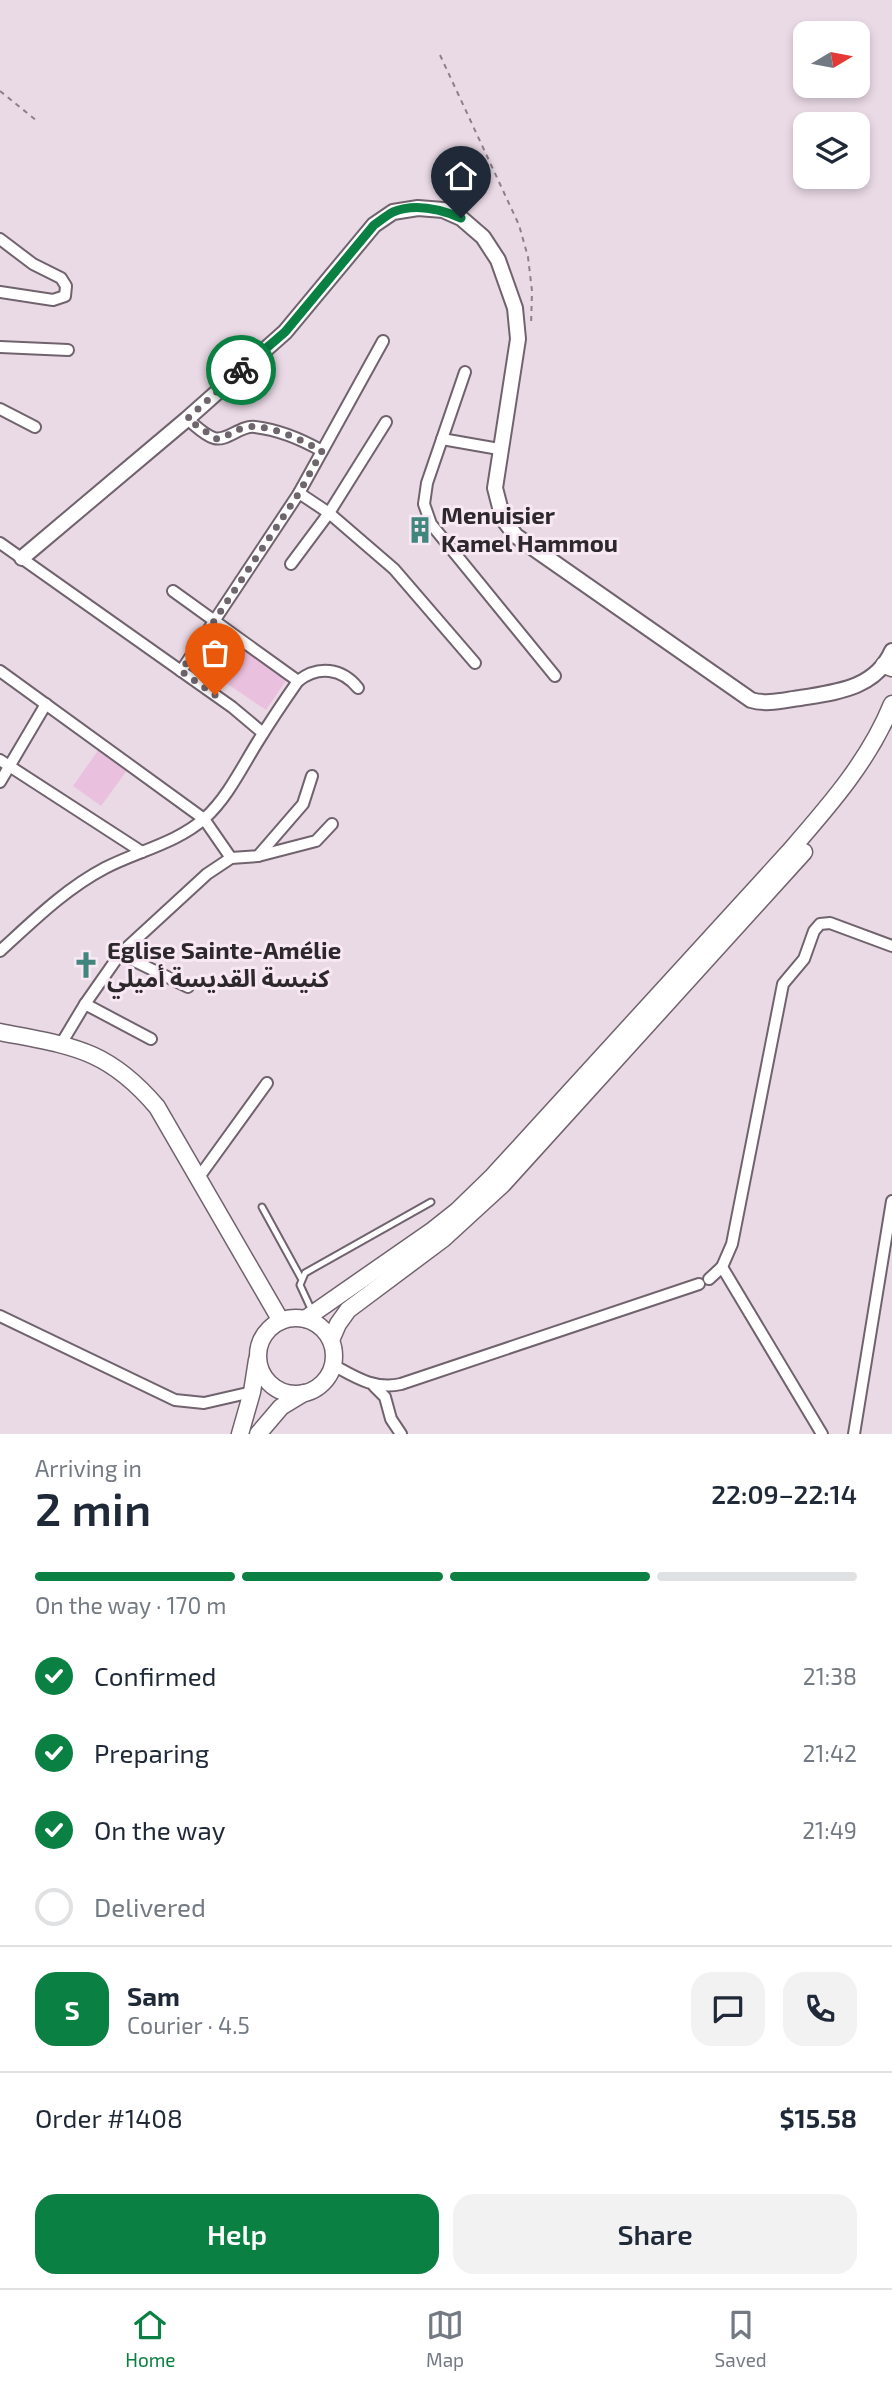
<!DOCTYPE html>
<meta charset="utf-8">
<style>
body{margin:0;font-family:"Exo 2","Noto Sans Arabic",sans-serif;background:#f2f2f3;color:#1f2937;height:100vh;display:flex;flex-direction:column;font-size:26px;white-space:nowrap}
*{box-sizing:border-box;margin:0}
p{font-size:23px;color:#747a83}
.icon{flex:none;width:38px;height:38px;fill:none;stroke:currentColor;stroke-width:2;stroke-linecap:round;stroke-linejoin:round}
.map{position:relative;height:1434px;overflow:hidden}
.side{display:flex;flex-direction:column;background:#fff;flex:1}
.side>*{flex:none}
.needle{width:46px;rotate:80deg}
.controls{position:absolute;left:793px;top:21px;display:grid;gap:14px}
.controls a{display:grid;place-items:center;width:77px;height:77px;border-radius:14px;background:#fff;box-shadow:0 4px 10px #0003;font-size:35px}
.pin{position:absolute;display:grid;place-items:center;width:60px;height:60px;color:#fff;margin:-72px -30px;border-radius:50% 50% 50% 0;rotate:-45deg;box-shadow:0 0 7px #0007}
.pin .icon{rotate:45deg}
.courier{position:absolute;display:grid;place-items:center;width:70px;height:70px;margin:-35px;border:5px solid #0b8043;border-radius:50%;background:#fff;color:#222;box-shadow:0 2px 9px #0007}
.head em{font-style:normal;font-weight:600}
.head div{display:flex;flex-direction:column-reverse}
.head{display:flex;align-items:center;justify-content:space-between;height:119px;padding:0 35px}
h1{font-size:46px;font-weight:600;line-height:52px}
.bar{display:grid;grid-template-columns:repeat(4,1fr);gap:10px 7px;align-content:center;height:84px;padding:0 35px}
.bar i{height:9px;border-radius:5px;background:#e0e1e3}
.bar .current{background:#0b8043}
.bar p{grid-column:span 4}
.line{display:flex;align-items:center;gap:18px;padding:0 35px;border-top:2px solid #e0e1e3}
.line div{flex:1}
.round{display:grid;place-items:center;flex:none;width:74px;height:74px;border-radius:21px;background:#f2f2f3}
ol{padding:0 35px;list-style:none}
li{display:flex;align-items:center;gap:21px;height:77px}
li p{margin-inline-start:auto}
li .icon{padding:7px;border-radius:50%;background:#0b8043;color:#fff;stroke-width:4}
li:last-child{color:#747a83}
li i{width:38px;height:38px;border:4px solid #e0e1e3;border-radius:50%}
.button{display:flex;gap:14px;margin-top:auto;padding:14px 35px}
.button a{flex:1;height:80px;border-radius:21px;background:#0b8043;color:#fff;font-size:28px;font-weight:600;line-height:80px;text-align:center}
.button a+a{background:#f2f2f3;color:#1f2937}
.dock{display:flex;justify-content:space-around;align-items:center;height:98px;border-top:2px solid #e0e1e3;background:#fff;font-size:19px;color:#747a83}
.dock a{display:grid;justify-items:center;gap:4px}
.dock .current{color:#0b8043}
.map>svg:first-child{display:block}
.green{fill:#eac0df}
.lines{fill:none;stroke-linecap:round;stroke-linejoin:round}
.service-casing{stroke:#70636d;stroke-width:9}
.minor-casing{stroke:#70636d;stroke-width:14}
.tertiary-casing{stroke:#70636d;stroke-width:18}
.secondary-casing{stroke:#70636d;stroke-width:19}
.path{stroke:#8b8189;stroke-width:2;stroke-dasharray:5 5;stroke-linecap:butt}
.service{stroke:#fff;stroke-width:5}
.minor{stroke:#fff;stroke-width:10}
.tertiary{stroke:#fff;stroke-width:14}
.secondary{stroke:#fff;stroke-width:16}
.done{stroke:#6f666d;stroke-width:7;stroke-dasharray:0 12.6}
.route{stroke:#0b8043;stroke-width:9}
.labels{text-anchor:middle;stroke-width:6;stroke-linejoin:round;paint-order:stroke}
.poi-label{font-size:24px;font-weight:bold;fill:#2d282c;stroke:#f7e8f3;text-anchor:start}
</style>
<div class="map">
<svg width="892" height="1434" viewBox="0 0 892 1434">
<rect width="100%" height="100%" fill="#eadae6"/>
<g class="green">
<polygon points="243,644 289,676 266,710 220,679"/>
<polygon points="99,749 128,769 101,806 73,786"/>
</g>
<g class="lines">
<defs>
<g id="service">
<polyline points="262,1207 301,1278"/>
<polyline points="312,1311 300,1285 305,1273 431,1202"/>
</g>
<g id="minor">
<polyline points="0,239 33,264 61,278 66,286 65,296 53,300 0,292"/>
<polyline points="0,347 68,350"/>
<polyline points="465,372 427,483 424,504 431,524 555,676"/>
<polyline points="0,409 35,427"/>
<path d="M187,419C195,425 204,435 214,438C227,442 240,425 255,427C280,430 301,439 322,451"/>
<polyline points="442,439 499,449"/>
<polyline points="299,493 329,513 394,569 475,663"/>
<polyline points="0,543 232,707 263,733"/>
<polyline points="291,564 329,513 386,422"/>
<polyline points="173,591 298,681"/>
<polyline points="0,671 204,819 231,858"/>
<polyline points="181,671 299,493 383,341"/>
<polyline points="0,760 142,852"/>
<polyline points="0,782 46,704"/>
<polyline points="258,856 316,841 332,824"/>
<path d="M0,951C33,921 65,889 105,868C138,851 177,843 205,818C227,798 241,769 257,743C270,722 284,701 298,681C318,665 342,668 358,688"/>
<polyline points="120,954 188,987"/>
<polyline points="85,1004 151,1039"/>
<polyline points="61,1044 85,1004 120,954 207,874 231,858 258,856 303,804 312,776"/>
<polyline points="199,1177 267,1083"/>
<polyline points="722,1267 822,1434"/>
<polyline points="709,1279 722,1267 732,1244 783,984 804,959 814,931 820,924 830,923 892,946"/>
<polyline points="0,1316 175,1400 204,1403 252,1392"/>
<path d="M333,1365C355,1377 374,1390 401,1384L699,1284"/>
<polyline points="374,1386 385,1397 391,1419 401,1434"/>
<polyline points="854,1434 892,1201"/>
</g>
<path id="tertiary" d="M22,558L187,419L285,332L374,225L393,212L418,208L443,210L461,218L483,237L498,260L515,308L518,339L495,488L503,519L516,536L751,700C767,705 784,700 800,698C836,692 875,689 892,651"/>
<g id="secondary">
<polyline points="884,665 892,668"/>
<path d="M0,1032C71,1046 107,1048 157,1107L281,1321"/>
<circle cx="296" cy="1356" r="38"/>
<path d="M305,1319L433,1230L457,1211L493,1176L788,853C828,807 869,761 892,704"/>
<polyline points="331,1340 338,1324 348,1310 443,1239 503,1184 804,852"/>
<polyline points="240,1434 252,1392 257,1360"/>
<polyline points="258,1434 281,1407 304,1393"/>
</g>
</defs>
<use href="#service" class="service-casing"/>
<use href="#minor" class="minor-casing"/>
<use href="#tertiary" class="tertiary-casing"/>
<use href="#secondary" class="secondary-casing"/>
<g class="path">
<polyline points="440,55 519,225 528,257 532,291 531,326"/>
<polyline points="0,91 37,121"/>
</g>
<use href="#service" class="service"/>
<use href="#minor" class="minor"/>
<use href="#tertiary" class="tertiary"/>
<use href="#secondary" class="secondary"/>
</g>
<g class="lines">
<path class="done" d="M215,695L181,671L299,493L322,451C303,441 265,421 243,428C233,431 227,437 217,439L187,419L241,370"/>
<path class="route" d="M241,370L285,332L374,225C380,221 387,215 393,212C415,203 440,209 461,218"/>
</g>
<defs>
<symbol id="building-bare" viewBox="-9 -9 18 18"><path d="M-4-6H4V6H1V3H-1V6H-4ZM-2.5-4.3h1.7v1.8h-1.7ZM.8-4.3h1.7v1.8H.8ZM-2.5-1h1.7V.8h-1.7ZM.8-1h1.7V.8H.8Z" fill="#40867d" stroke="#f7e8f3" stroke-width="2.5" paint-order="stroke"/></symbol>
<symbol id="church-bare" viewBox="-9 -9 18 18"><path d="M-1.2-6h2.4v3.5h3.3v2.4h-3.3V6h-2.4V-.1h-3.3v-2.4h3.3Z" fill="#40867d" stroke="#f7e8f3" stroke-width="2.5" paint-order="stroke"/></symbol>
</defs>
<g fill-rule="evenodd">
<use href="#building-bare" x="401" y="511" width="38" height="38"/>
<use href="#church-bare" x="67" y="946" width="38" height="38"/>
</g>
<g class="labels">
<g class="poi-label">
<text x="441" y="524">Menuisier<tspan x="441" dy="28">Kamel Hammou</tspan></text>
<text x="107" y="959">Eglise Sainte-Amélie<tspan x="107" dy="28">كنيسة القديسة أميلي</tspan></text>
</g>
</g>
</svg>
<div class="controls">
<a><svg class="needle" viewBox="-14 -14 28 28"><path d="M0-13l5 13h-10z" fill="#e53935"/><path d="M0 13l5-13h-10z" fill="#747a83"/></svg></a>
<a><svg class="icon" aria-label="layers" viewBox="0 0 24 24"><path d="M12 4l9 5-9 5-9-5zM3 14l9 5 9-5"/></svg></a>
</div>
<div class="pin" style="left:215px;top:695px;background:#ea580c"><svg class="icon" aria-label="bag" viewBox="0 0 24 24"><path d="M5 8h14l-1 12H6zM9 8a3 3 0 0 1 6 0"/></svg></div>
<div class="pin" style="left:461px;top:218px;background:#1f2937"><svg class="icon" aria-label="home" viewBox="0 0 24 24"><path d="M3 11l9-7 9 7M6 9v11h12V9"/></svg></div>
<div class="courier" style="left:241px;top:370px"><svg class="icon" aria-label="bike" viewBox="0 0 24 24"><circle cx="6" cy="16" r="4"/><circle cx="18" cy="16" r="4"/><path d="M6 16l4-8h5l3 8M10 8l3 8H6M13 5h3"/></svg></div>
</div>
<section class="side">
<div class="head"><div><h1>2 min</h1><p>Arriving in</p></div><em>22:09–22:14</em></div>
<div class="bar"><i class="current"></i><i class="current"></i><i class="current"></i><i></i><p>On the way · 170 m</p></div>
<ol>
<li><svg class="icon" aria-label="check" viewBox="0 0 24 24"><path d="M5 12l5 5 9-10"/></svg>Confirmed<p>21:38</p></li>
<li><svg class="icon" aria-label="check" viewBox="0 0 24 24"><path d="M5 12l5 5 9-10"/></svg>Preparing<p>21:42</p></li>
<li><svg class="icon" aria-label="check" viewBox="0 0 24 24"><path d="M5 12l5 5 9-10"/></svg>On the way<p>21:49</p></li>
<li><i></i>Delivered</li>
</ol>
<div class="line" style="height:126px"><b class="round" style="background:#0b8043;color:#fff">S</b><div><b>Sam</b><p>Courier · 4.5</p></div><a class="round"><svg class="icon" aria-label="chat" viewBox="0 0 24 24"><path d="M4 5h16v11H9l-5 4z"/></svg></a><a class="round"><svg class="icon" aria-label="phone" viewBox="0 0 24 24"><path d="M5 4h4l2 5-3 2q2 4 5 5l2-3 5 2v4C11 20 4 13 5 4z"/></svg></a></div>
<div class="line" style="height:91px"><div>Order #1408</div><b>$15.58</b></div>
<div class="button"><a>Help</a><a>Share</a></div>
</section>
<nav class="dock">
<a class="current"><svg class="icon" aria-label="home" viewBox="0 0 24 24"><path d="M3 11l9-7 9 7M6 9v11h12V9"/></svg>Home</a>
<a><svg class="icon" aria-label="map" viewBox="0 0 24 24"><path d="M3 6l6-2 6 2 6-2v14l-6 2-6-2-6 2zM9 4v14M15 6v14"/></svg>Map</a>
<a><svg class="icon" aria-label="saved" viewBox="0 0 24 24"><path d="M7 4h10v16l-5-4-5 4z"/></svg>Saved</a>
</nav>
